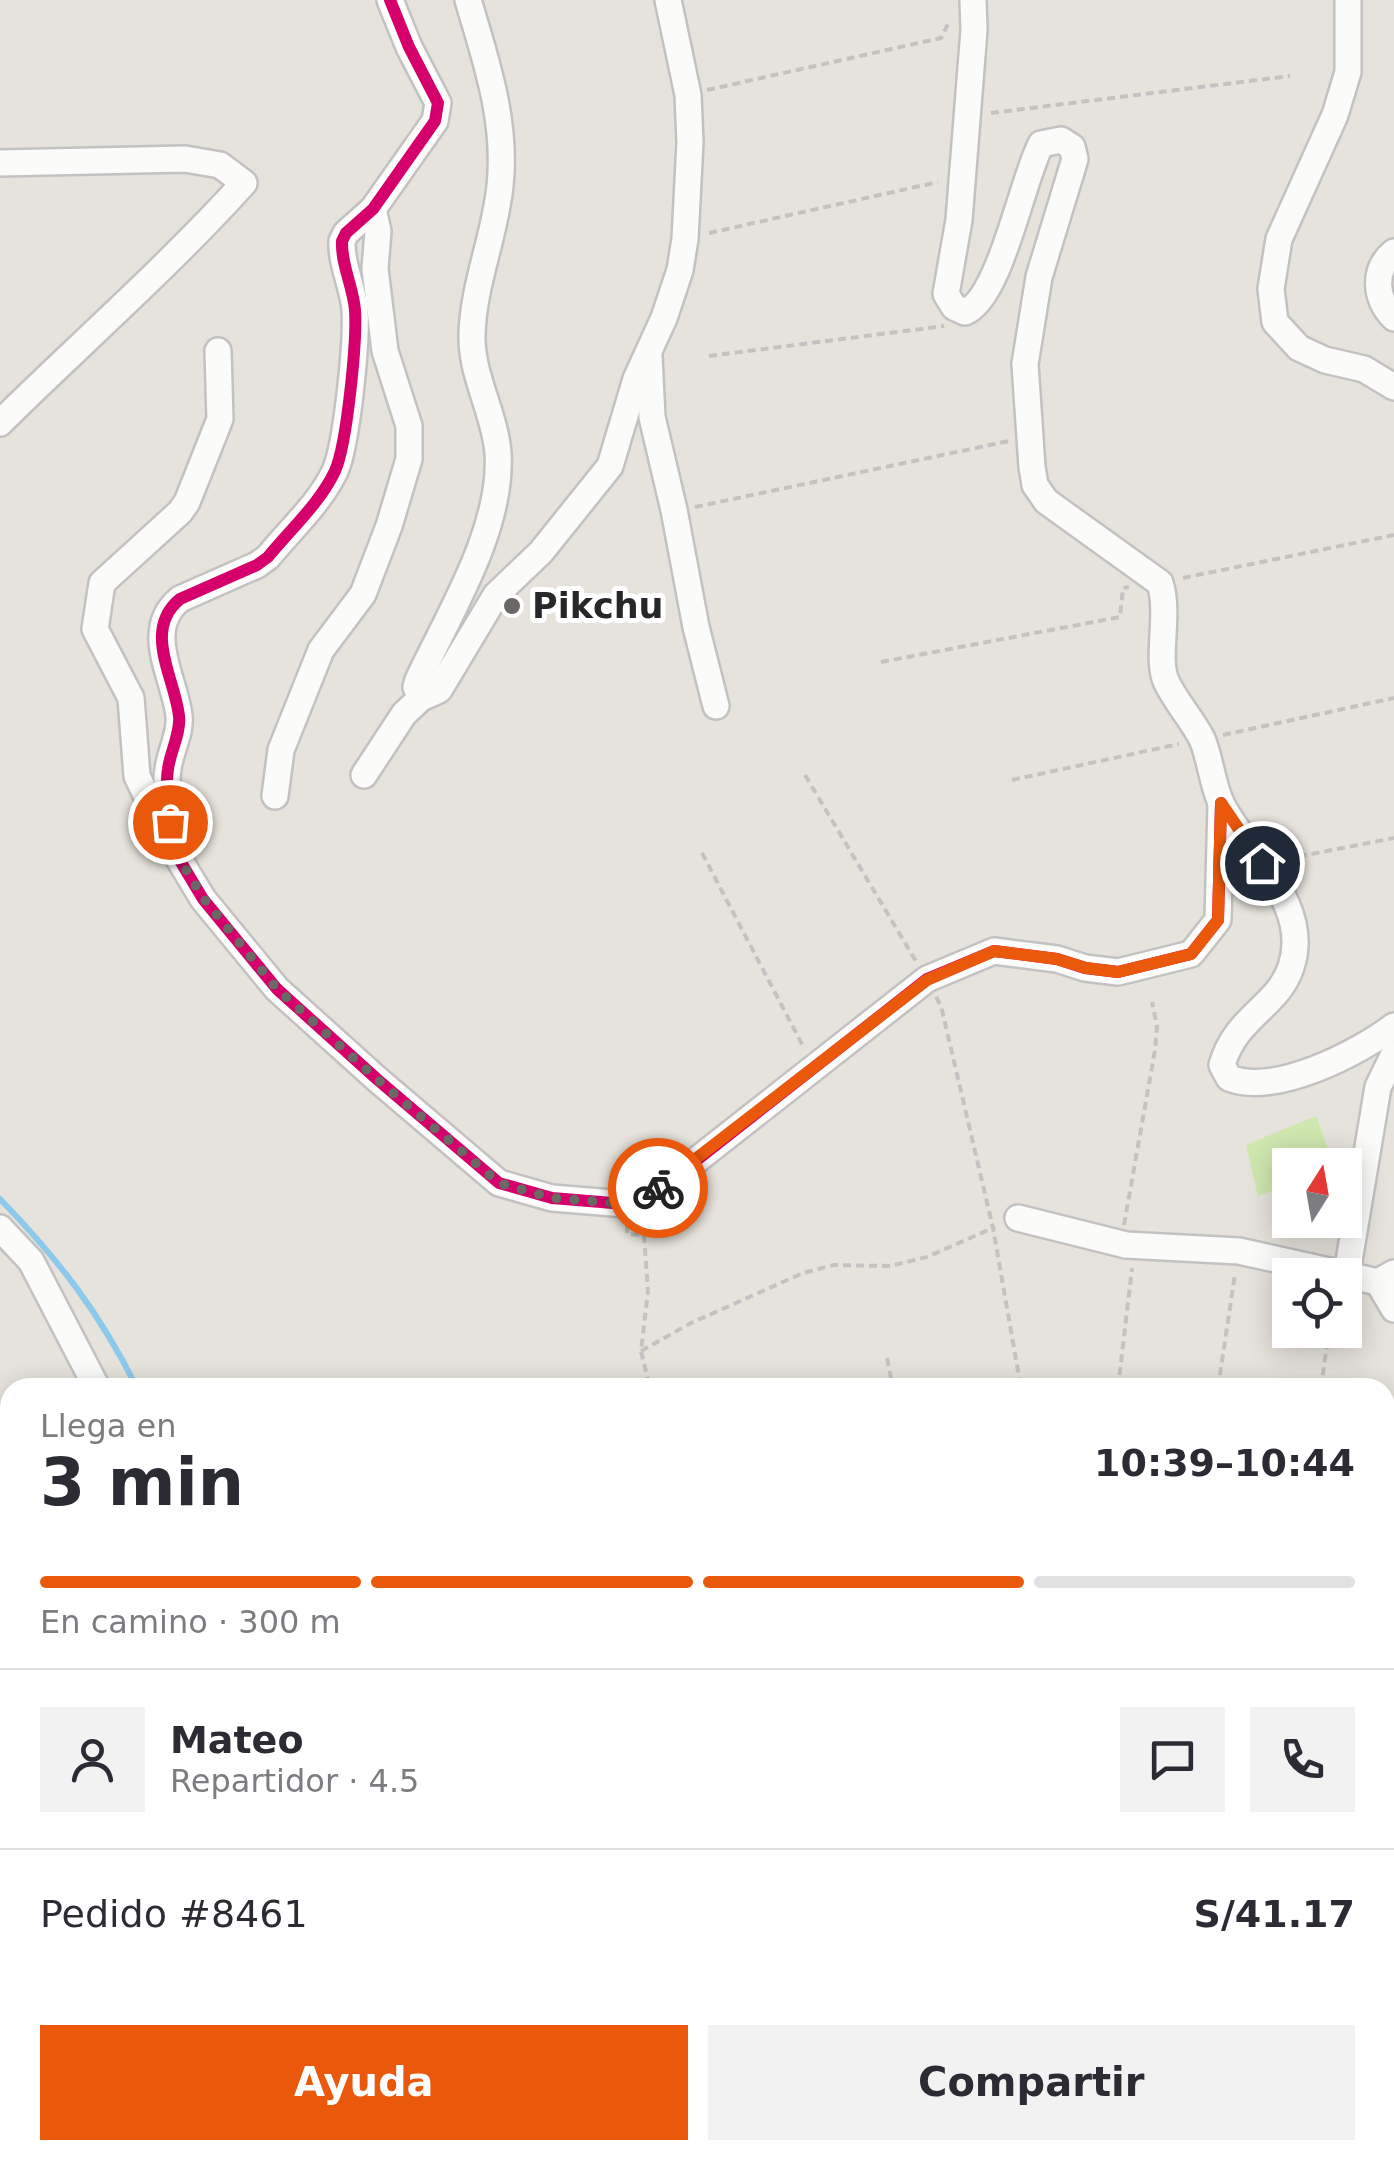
<!DOCTYPE html>
<html lang="es">
<meta charset="utf-8">
<style>
body{margin:0;font-family:"DejaVu Sans",sans-serif;background:#f2f2f3;color:#2b2b33;height:100vh;display:flex;flex-direction:column;font-size:38px;white-space:nowrap}
*{box-sizing:border-box;margin:0}
p{font-size:32px;color:#7c7c81}
.icon{flex:none;width:55px;height:55px;fill:none;stroke:currentColor;stroke-width:2;stroke-linecap:round;stroke-linejoin:round}
.map{position:relative;flex:1;overflow:hidden}
.drawer{position:absolute;left:0px;top:1378px;width:1395px;height:782px;display:flex;flex-direction:column;background:#fff;border-radius:30px 30px 0 0;box-shadow:0 5px 25px #0003}
.drawer>*{flex:none}
.needle{width:65px;rotate:11deg}
.fabs{position:absolute;left:1272px;top:1148px;display:grid;gap:20px}
.fabs a{display:grid;place-items:center;width:90px;height:90px;border-radius:0px;background:#fff;box-shadow:0 5px 25px #0003;font-size:50px}
.pin{position:absolute;display:grid;place-items:center;width:85px;height:85px;color:#fff;margin:-42px;border:5px solid #fff;border-radius:50%;box-shadow:0 2px 10px #0007}
.courier{position:absolute;display:grid;place-items:center;width:100px;height:100px;margin:-50px;border:8px solid #ea580c;border-radius:50%;background:#fff;color:#222;box-shadow:0 2px 12px #0007}
.headline em{font-style:normal;font-weight:800}
.headline div{display:flex;flex-direction:column-reverse}
.headline{display:flex;align-items:center;justify-content:space-between;height:170px;padding:0 40px}
h1{font-size:65px;font-weight:800;line-height:75px}
.bar{display:grid;grid-template-columns:repeat(4,1fr);gap:15px 10px;align-content:center;height:120px;padding:0 40px}
.bar i{height:12px;border-radius:8px;background:#e1e1e2}
.bar .current{background:#ea580c}
.bar p{grid-column:span 4}
.line{display:flex;align-items:center;gap:25px;padding:0 40px;border-top:2px solid #e1e1e2}
.line div{flex:1}
.round{display:grid;place-items:center;flex:none;width:105px;height:105px;border-radius:0px;background:#f2f2f3}
.action{display:flex;gap:20px;margin-top:auto;padding:20px 40px}
.action a{flex:1;height:115px;border-radius:0px;background:#ea580c;color:#fff;font-size:40px;font-weight:800;line-height:115px;text-align:center}
.action a+a{background:#f2f2f3;color:#2b2b33}
.map>svg:first-child{display:block}
.pitch{fill:#cee8af}
.lines{fill:none;stroke-linecap:round;stroke-linejoin:round}
.stream{stroke:#8bcaed;stroke-width:6}
.building{fill:#cbc9c4}
.minor-casing{stroke:#c3c2c2;stroke-width:30}
.highway-casing{stroke:#c3c1bf;stroke-width:40}
.path{stroke:#c4c3c2;stroke-width:4;stroke-dasharray:8 5;stroke-linecap:butt}
.minor{stroke:#fbfbfa;stroke-width:25}
.highway{stroke:#e8ddd1;stroke-width:35}
.rail{stroke:#dcdbde;stroke-width:6}
.cycleway-casing{stroke:#fff;stroke-width:19}
.cycleway{stroke:#d6006c;stroke-width:12}
.done{stroke:#6a6966;stroke-width:10;stroke-dasharray:0 18}
.route{stroke:#ea580c;stroke-width:12}
.poi-dot{fill:#6a6966;stroke:#fff;stroke-width:4}
.labels{text-anchor:middle;stroke-width:10;stroke-linejoin:round;paint-order:stroke}
.poi-label{font-size:35px;font-weight:bold;fill:#272727;stroke:#fff;text-anchor:start}
</style>
<div class="map">
<svg width="1394" height="2158" viewBox="0 0 1394 2158">
<rect width="100%" height="100%" fill="#e6e3dc"/>
<polygon class="pitch" points="1316,1116 1334,1165 1290,1165 1290,1184 1258,1196 1246,1145"/>
<g class="lines">
<g class="stream">
<path d="M0,1199C58,1259 100,1313 137,1388"/>
<polyline points="666,2150 675,2158"/>
</g>
</g>
<polygon class="building" points="0,1577 10,1611 10,1704 4,1705 0,1692 0,1660 7,1658 0,1635"/>
<g class="lines">
<defs>
<g id="minor">
<path d="M390,0L409,47L438,103L435,121L373,209L346,233L342,241C341,265 353,286 355,310C357,341 347,444 335,471C320,503 290,530 268,557L257,565L180,599C142,630 175,678 179,716C181,733 170,752 168,769C164,792 172,815 167,839L203,899L277,989L378,1080L499,1183L552,1198L625,1204L665,1185L927,979L994,951L1057,959L1085,968L1118,972L1191,954L1218,920L1221,803"/>
<path d="M468,0C486,61 507,121 500,186C495,236 473,285 472,335C471,376 495,413 498,453C503,528 449,614 418,680L416,687L421,698L439,690L496,595L541,552L610,466L636,379L664,318L680,270L685,239L690,142L688,95L668,0"/>
<path d="M973,0L974,30L959,220L946,294L954,307L965,312C1000,299 1022,180 1041,144L1061,140L1072,147L1075,159L1039,277L1025,364L1032,467L1035,485L1046,501L1160,583C1170,614 1156,658 1166,681C1175,701 1192,719 1202,739C1211,760 1212,785 1222,805C1248,855 1312,904 1291,967C1278,1007 1236,1016 1222,1065L1229,1078C1275,1096 1357,1054 1394,1026"/>
<polyline points="1348,0 1348,72 1335,115 1279,239 1271,289 1275,322 1299,348 1325,360 1364,369 1394,387"/>
<path d="M0,163L185,159L220,165L244,183C167,268 81,343 0,423"/>
<path d="M1394,252C1372,270 1375,299 1394,318"/>
<polyline points="649,356 652,417 674,510 696,627 716,706"/>
<polyline points="364,775 404,714 421,698"/>
<polyline points="275,796 281,750 321,650 363,594 389,526 409,459 409,426 385,351 375,269 378,231 373,209"/>
<polyline points="167,839 137,776 131,698 95,629 102,583 180,512 187,502 220,419 218,351"/>
<polyline points="1018,1218 1126,1245 1239,1251 1378,1282 1394,1273"/>
<polyline points="0,1228 31,1261 97,1388"/>
<polyline points="1347,1273 1378,1087 1394,1054"/>
<polyline points="1378,1282 1394,1309"/>
<path d="M4,1487C11,1516 2,1546 10,1575"/>
<polyline points="1385,1542 1394,1545"/>
<polyline points="1385,1569 1394,1570"/>
<polyline points="1385,1678 1394,1681"/>
<polyline points="0,1716 10,1714"/>
<polyline points="1385,1728 1394,1731"/>
<polyline points="1385,1810 1394,1821"/>
<polyline points="0,1877 10,1874"/>
<polyline points="1385,1936 1394,1945"/>
<polyline points="0,2046 10,2042"/>
<polyline points="1340,2150 1350,2158"/>
<polyline points="1313,2158 1320,2150"/>
</g>
<g id="highway">
<polyline points="1385,1620 1394,1622"/>
<polyline points="448,2150 451,2158"/>
</g>
</defs>
<use href="#minor" class="minor-casing"/>
<use href="#highway" class="highway-casing"/>
<g class="path">
<polyline points="707,90 941,38 950,20"/>
<polyline points="991,113 1290,76"/>
<polyline points="709,233 938,182"/>
<polyline points="709,356 944,326"/>
<polyline points="695,507 1009,441"/>
<polyline points="1183,578 1394,535"/>
<polyline points="881,662 1120,617 1123,588 1129,587"/>
<polyline points="1223,735 1394,698"/>
<polyline points="805,775 917,963"/>
<polyline points="1012,780 1179,744"/>
<polyline points="702,853 804,1048"/>
<polyline points="1286,859 1394,838"/>
<polyline points="936,997 941,1006 993,1228 1021,1388"/>
<polyline points="627,1225 627,1234 644,1235 648,1291 641,1351 650,1388"/>
<polyline points="1124,1225 1155,1050 1157,1026 1152,1002"/>
<polyline points="641,1351 691,1323 803,1273 834,1265 890,1266 927,1257 995,1227"/>
<polyline points="887,1358 893,1388"/>
<polyline points="1118,1388 1132,1268"/>
<polyline points="1218,1388 1235,1274"/>
<polyline points="1321,1388 1329,1330"/>
<polyline points="1385,2055 1394,2045"/>
<polyline points="0,2110 10,2136"/>
<polyline points="16,2150 19,2158"/>
<polyline points="143,2150 144,2158"/>
<polyline points="1000,2150 1002,2158"/>
<polyline points="275,2158 276,2150"/>
</g>
<use href="#minor" class="minor"/>
<use href="#highway" class="highway"/>
<polyline class="rail" points="1317,2150 1325,2158"/>
<defs>
<path id="cycleway" d="M390,0L409,47L438,103L435,121L373,209L346,233L342,241C341,265 353,286 355,310C357,341 347,444 335,471C320,503 290,530 268,557L257,565L180,599C142,630 175,678 179,716C181,733 170,752 168,769C164,792 172,815 167,839L203,899L277,989L378,1080L499,1183L552,1198L625,1204L665,1185L927,979L994,951L1057,959L1085,968L1118,972L1191,954L1218,920L1221,803"/>
</defs>
<use href="#cycleway" class="cycleway-casing"/>
<use href="#cycleway" class="cycleway"/>
</g>
<g class="lines">
<polyline class="done" points="170,822 167,839 204,899 277,989 378,1080 499,1183 552,1198 625,1204 658,1188"/>
<polyline class="route" points="658,1188 927,980 994,951 1057,959 1086,968 1118,972 1191,954 1218,920 1221,803 1262,863"/>
</g>
<circle class="poi-dot" cx="512" cy="606" r="10"/>
<g class="labels">
<g class="poi-label">
<text x="532" y="618">Pikchu</text>
</g>
</g>
</svg>
<div class="fabs">
<a><svg class="needle" viewBox="-14 -14 28 28"><path d="M0-13l5 13h-10z" fill="#e53935"/><path d="M0 13l5-13h-10z" fill="#7c7c81"/></svg></a>
<a><svg class="icon" aria-label="locate" viewBox="0 0 24 24"><circle cx="12" cy="12" r="6"/><path d="M12 2v4M12 18v4M2 12h4M18 12h4"/></svg></a>
</div>
<div class="pin" style="left:170px;top:822px;background:#ea580c"><svg class="icon" aria-label="bag" viewBox="0 0 24 24"><path d="M5 8h14l-1 12H6zM9 8a3 3 0 0 1 6 0"/></svg></div>
<div class="pin" style="left:1262px;top:863px;background:#1f2937"><svg class="icon" aria-label="home" viewBox="0 0 24 24"><path d="M3 11l9-7 9 7M6 9v11h12V9"/></svg></div>
<div class="courier" style="left:658px;top:1188px"><svg class="icon" aria-label="bike" viewBox="0 0 24 24"><circle cx="6" cy="16" r="4"/><circle cx="18" cy="16" r="4"/><path d="M6 16l4-8h5l3 8M10 8l3 8H6M13 5h3"/></svg></div>
<section class="drawer">
<div class="headline"><div><h1>3 min</h1><p>Llega en</p></div><em>10:39–10:44</em></div>
<div class="bar"><i class="current"></i><i class="current"></i><i class="current"></i><i></i><p>En camino · 300 m</p></div>
<div class="line" style="height:180px"><a class="round"><svg class="icon" aria-label="person" viewBox="0 0 24 24"><circle cx="12" cy="8" r="4"/><path d="M4 21q1-7 8-7t8 7"/></svg></a><div><b>Mateo</b><p>Repartidor · 4.5</p></div><a class="round"><svg class="icon" aria-label="chat" viewBox="0 0 24 24"><path d="M4 5h16v11H9l-5 4z"/></svg></a><a class="round"><svg class="icon" aria-label="phone" viewBox="0 0 24 24"><path d="M5 4h4l2 5-3 2q2 4 5 5l2-3 5 2v4C11 20 4 13 5 4z"/></svg></a></div>
<div class="line" style="height:130px"><div>Pedido #8461</div><b>S/41.17</b></div>
<div class="action"><a>Ayuda</a><a>Compartir</a></div>
</section>
</div>
